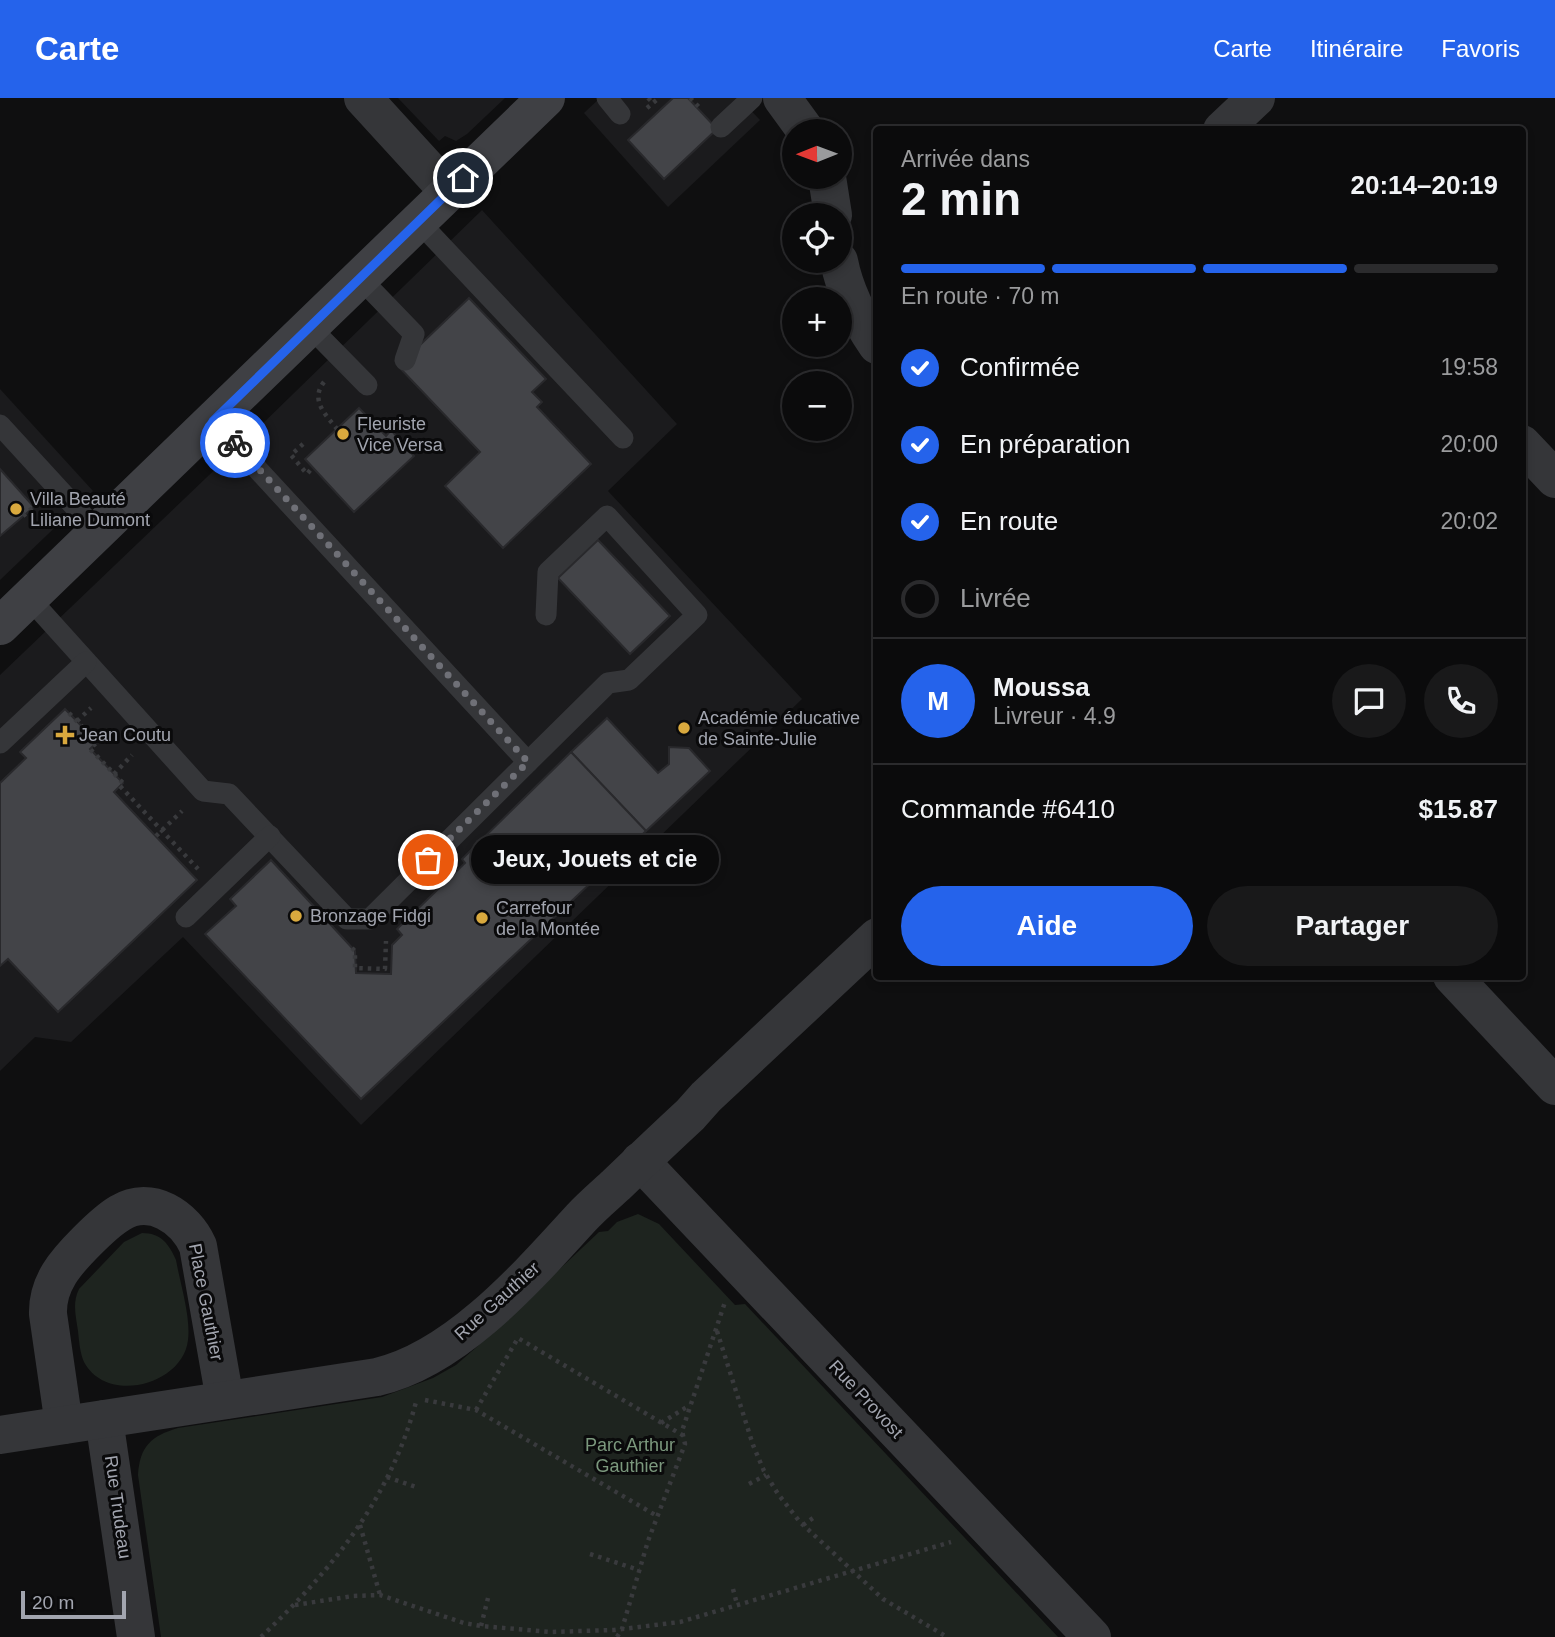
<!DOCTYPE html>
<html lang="fr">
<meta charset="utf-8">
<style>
body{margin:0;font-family:Helvetica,sans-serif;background:#19191a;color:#f1f3f6;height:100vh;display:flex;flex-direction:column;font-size:26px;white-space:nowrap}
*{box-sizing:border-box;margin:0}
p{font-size:23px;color:#9a9b9d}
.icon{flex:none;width:38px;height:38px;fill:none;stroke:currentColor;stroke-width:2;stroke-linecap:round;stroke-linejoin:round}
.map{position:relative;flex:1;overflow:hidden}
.sheet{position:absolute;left:873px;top:28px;width:653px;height:854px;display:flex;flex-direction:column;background:#0b0b0c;border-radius:7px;box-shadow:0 4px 10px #0003,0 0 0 2px #2b2b2d}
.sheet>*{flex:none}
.needle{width:46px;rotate:269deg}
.tools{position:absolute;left:782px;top:21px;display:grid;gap:14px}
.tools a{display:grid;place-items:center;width:70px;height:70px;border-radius:50%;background:#0b0b0c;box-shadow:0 4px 10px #0003,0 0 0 2px #2b2b2d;font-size:35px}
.scale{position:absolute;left:21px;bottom:18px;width:105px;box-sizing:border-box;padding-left:7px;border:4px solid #a2a5af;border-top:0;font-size:19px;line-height:24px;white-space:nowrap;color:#a2a5af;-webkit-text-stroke:5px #0a0a0b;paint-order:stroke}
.pin{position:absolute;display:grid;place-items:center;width:60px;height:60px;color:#fff;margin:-30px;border:4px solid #fff;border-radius:50%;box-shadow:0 2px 7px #0007}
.courier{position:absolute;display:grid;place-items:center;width:70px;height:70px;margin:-35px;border:5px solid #2563eb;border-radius:50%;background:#fff;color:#222;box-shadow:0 2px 9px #0007}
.bubble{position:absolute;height:49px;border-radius:24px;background:#0b0b0c;box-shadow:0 4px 10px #0003,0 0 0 2px #2b2b2d;font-size:23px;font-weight:800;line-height:49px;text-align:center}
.overview em{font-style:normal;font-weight:800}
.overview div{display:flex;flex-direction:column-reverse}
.overview{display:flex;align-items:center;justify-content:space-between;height:119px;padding:0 28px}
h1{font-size:46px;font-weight:800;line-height:52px}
.bar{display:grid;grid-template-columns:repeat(4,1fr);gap:10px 7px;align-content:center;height:84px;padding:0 28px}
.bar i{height:9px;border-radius:5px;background:#2b2b2d}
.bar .active{background:#2563eb}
.bar p{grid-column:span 4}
.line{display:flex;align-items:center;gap:18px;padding:0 28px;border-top:2px solid #2b2b2d}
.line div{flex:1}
.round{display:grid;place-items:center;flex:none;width:74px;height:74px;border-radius:37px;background:#19191a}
ol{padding:0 28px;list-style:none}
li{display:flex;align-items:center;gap:21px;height:77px}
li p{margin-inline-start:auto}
li .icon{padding:7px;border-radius:50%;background:#2563eb;color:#fff;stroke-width:4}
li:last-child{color:#9a9b9d}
li i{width:38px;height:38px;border:4px solid #2b2b2d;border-radius:50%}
.primary-button{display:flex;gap:14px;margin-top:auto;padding:14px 28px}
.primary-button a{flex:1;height:80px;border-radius:42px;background:#2563eb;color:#fff;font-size:28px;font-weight:800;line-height:80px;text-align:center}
.primary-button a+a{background:#19191a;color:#f1f3f6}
header{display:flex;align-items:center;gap:42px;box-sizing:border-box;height:98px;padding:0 35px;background:#2563eb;color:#fff}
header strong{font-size:33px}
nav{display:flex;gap:38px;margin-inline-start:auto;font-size:24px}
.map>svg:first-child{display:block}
.built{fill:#1b1b1d}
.green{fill:#1e241f}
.building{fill:#434448;stroke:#29292c;stroke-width:2}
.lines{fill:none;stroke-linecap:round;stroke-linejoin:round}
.path{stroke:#393a3d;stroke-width:4.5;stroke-dasharray:3.5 5;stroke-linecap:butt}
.lane{stroke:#353639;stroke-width:21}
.street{stroke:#353639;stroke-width:38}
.secondary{stroke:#3f4044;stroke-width:38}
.done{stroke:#6f7077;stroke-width:7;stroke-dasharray:0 12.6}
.route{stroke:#2563eb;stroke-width:9}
.poi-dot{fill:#d9a93e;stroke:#0a0a0b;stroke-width:2.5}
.labels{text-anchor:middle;stroke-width:6;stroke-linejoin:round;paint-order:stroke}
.poi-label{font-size:18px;fill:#a2a5af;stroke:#0a0a0b;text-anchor:start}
.street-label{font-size:18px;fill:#a2a5af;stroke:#0a0a0b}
.park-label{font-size:18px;fill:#7b987d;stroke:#0a0a0b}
</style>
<header>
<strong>Carte</strong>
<nav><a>Carte</a><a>Itinéraire</a><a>Favoris</a></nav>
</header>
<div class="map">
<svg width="1555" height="1539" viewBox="0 0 1555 1539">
<rect width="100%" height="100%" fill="#0f0f10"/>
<g class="built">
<polygon points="398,0 505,0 467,36 456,43 445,38 439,43"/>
<polygon points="600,0 739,0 760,22 668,109 584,15"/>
<polygon points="482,112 677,326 608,393 802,601 361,1027 183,839 71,944 35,939 0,973 0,577 252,336"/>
<polygon points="0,291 93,393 0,482"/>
</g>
<g class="green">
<path d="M638,1116L659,1126L735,1207L745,1206L1058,1539H161L138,1377C140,1348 151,1338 178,1330L382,1299L433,1280L456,1267L479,1247L599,1134L608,1133L617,1124Z"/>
<path d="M142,1135C161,1135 169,1146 176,1162C180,1185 191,1219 188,1242C183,1287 107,1307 84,1264C80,1255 79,1243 78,1233C76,1219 72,1205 79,1191L124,1144Z"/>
</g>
<g class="building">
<polygon points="673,0 688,0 717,31 664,81 628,42"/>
<polygon points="469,200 546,281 532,294 542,304 537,309 591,366 503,450 445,388 480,354 398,268"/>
<polygon points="359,310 386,338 391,332 414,358 354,414 305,361"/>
<polygon points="0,371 34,409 0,438"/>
<polygon points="598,442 670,518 630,556 558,480"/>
<polygon points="65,611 97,644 90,651 123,685 114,694 197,782 58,914 8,861 0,868 0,685 26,660 20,654"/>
<polygon points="607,620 658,675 669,666 669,649 689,650 710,673 646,733 571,654"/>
<polygon points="571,654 646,733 361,1001 205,836 236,808 230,801 271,762 355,853 356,875 391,876 392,847 402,837 397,831 465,765 462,761"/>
</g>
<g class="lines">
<g class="path">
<polyline points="648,0 653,5"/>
<polyline points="690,0 702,12"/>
<polyline points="647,10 659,0"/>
<path d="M324,284C310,302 325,316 337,331"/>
<polyline points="303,346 291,357 307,376 312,370"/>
<polyline points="23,418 36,407"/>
<polyline points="69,615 97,644 90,651 123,685 120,688 198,771"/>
<polyline points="77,623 91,610"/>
<polyline points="114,676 132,657"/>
<polyline points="156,738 182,713"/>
<polyline points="352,850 355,853 355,870 385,871 386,843"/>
<polyline points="717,1233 753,1347 764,1373 778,1396 800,1424 883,1501 947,1539"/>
<polyline points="425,1302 476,1312 657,1418"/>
<polyline points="476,1312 518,1240 684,1338"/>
<polyline points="661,1325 690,1307"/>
<polyline points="387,1379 419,1390"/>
<polyline points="749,1386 766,1377"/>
<polyline points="360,1427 380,1497"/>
<polyline points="803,1427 813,1420"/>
<polyline points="590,1456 639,1472"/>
<polyline points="733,1491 737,1506"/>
<polyline points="295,1507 353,1498 380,1497 464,1525 481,1528 550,1534 614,1532 680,1524 951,1444"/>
<polyline points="481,1528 488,1500"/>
<path d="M261,1539C332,1472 390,1401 416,1304"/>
<polyline points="617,1539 622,1531 648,1443 685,1346 682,1333 725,1204"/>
</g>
<g class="lane">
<polyline points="607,0 620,16"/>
<polyline points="721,29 752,0"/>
<polyline points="419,124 623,340"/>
<polyline points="360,180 414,236 405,262"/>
<polyline points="310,229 367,287"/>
<polyline points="0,327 98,434"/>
<polyline points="29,500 203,693 229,696 347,821 370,821 528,664 213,323"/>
<polyline points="0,645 86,564"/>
<polyline points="528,664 608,585 629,582 697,517 607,418 548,474 546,517"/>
<polyline points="186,819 270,738"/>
</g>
<g class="street">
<polyline points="363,0 449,94"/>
<polyline points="782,0 806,33"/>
<polyline points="1222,32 1256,0"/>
<polyline points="827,79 833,117"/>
<path d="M839,163C845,194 859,221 877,247"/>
<polyline points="1522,346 1555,381"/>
<polyline points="1452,878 1555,988"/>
<polyline points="640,1063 1092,1539"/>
<polyline points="104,1321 136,1539"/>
<path d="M64,1327L48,1216C47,1185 66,1164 87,1143C97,1133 108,1122 120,1115C151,1096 185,1119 198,1148L225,1302"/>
<path d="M0,1337L377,1279C456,1261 528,1178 581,1120C592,1108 604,1098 616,1087C641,1063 665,1040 690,1017L706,999L877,839"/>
</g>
<polyline class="secondary" points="0,528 546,0"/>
</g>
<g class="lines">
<polyline class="done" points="235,345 528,664 428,762"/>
<polyline class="route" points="235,345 213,323 463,80"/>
</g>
<g class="poi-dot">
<circle cx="343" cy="336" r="7"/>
<circle cx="16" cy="411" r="7"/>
<circle cx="684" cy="630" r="7"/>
<path d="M61.5 626.5h7v7h7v7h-7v7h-7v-7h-7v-7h7z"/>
<circle cx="296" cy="818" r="7"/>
<circle cx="482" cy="820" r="7"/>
</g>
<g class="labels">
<g class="poi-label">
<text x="357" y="332">Fleuriste<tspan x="357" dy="21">Vice Versa</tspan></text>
<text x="30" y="407">Villa Beauté<tspan x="30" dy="21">Liliane Dumont</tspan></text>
<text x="698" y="626">Académie éducative<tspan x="698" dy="21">de Sainte-Julie</tspan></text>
<text x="79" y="643">Jean Coutu</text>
<text x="496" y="816">Carrefour<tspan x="496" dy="21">de la Montée</tspan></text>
<text x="310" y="824">Bronzage Fidgi</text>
</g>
<g class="street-label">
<text transform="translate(497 1203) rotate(-42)" y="6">Rue Gauthier</text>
<text transform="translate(206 1204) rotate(79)" y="6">Place Gauthier</text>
<text transform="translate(866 1301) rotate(47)" y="6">Rue Provost</text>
<text transform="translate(118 1409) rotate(82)" y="6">Rue Trudeau</text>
</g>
<g class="park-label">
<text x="630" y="1353">Parc Arthur<tspan x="630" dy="21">Gauthier</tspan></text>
</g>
</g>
</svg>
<div class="tools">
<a><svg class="needle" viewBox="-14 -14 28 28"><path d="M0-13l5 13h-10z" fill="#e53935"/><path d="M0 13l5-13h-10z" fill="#9a9b9d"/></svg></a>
<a><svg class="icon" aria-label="locate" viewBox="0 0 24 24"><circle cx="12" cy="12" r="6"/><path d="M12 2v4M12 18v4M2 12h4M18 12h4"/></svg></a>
<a>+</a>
<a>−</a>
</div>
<div class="scale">20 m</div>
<div class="pin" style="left:428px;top:762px;background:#ea580c"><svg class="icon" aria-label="bag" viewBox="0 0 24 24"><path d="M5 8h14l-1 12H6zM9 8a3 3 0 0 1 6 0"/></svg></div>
<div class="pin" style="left:463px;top:80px;background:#1f2937"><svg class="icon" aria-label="home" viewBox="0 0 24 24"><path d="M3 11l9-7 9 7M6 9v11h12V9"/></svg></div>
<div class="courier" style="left:235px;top:345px"><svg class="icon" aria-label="bike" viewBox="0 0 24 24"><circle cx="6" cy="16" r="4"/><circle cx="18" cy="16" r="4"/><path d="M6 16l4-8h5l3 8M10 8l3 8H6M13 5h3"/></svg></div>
<div class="bubble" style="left:471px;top:737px;width:248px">Jeux, Jouets et cie</div>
<section class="sheet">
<div class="overview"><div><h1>2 min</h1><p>Arrivée dans</p></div><em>20:14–20:19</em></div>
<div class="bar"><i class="active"></i><i class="active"></i><i class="active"></i><i></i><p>En route · 70 m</p></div>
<ol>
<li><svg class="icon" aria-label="check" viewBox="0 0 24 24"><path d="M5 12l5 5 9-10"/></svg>Confirmée<p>19:58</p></li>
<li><svg class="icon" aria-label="check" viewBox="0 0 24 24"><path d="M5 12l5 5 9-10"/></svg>En préparation<p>20:00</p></li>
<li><svg class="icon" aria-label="check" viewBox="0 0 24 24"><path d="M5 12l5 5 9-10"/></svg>En route<p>20:02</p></li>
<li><i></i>Livrée</li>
</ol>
<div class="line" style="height:126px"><b class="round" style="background:#2563eb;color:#fff">M</b><div><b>Moussa</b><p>Livreur · 4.9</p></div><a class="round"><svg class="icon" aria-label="chat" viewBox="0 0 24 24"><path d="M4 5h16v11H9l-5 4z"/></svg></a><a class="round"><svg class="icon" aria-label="phone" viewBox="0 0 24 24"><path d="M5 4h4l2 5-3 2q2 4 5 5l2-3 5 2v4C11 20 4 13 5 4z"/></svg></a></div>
<div class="line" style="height:91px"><div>Commande #6410</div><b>$15.87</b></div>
<div class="primary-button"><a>Aide</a><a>Partager</a></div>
</section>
</div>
